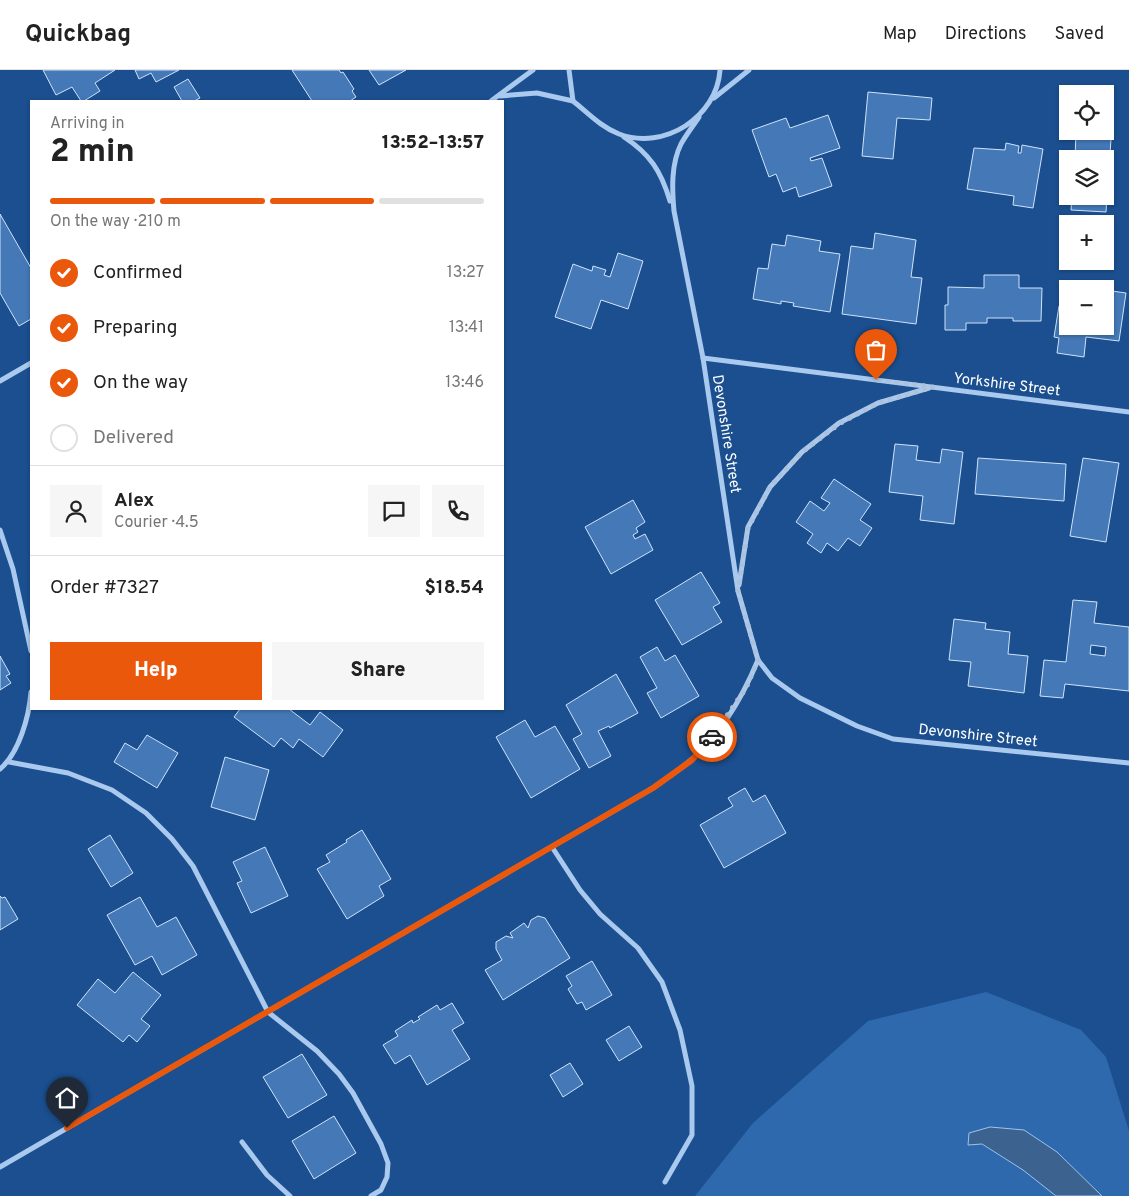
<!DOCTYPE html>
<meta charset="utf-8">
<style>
body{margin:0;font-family:Overpass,sans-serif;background:#f6f6f6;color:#222;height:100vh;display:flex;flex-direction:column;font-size:19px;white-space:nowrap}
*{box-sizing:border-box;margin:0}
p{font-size:16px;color:#767676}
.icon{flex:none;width:28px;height:28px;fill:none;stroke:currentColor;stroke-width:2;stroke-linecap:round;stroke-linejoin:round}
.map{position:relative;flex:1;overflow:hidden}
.panel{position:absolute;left:30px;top:30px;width:474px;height:610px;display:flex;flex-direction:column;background:#fff;border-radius:0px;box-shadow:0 1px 4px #0004}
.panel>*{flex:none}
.controls{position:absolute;left:1059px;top:15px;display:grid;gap:10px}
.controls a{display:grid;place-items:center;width:55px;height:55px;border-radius:0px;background:#fff;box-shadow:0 1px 4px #0004;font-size:25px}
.pin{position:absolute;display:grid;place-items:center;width:42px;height:42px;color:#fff;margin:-51px -21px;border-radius:50% 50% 50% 0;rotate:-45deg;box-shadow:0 0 5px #0007}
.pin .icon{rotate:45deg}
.courier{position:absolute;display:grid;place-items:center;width:50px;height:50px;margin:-25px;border:4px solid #ea580c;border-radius:50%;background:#fff;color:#222;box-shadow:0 1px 6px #0007}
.head em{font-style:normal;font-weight:800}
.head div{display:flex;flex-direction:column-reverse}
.head{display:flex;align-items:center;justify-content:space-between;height:85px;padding:0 20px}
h1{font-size:32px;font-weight:800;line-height:38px}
.bar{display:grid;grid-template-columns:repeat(4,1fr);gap:8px 5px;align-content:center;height:60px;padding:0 20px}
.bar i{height:6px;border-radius:4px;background:#e0e0e0}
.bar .selected{background:#ea580c}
.bar p{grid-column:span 4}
.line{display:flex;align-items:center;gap:12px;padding:0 20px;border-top:1px solid #e0e0e0}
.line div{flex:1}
.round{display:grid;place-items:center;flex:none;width:52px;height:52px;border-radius:0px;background:#f6f6f6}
ol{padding:0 20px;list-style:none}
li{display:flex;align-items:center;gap:15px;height:55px}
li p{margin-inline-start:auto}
li .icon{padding:5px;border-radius:50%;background:#ea580c;color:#fff;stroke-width:4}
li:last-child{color:#767676}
li i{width:28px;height:28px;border:2px solid #e0e0e0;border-radius:50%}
.primary-button{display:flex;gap:10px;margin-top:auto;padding:10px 20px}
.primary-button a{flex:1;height:58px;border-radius:0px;background:#ea580c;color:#fff;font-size:20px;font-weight:800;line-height:58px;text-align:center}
.primary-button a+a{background:#f6f6f6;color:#222}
header{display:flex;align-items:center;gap:30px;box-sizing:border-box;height:70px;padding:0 25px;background:#fff;border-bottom:1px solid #e0e0e0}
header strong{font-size:24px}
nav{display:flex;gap:28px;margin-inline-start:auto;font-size:18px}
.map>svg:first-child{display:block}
.green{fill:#2e69ad}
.water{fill:#3c6290;stroke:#9cc4f0}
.building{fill:#4478b7;stroke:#cfe3fa;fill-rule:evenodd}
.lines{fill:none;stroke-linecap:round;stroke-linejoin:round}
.minor{stroke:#a9c9ee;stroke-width:5}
.done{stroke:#afc1d8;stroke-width:5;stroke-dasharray:0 9}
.route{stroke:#ea580c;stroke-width:6}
.labels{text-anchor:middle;stroke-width:5;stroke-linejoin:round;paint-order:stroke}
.street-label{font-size:15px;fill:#fff;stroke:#1b4f8f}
</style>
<header>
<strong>Quickbag</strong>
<nav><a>Map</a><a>Directions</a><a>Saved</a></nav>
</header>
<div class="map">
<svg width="1129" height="1126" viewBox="0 0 1129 1126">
<rect width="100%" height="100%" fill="#1b4f8f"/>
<polygon class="green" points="986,922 1081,960 1106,987 1129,1061 1129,1126 1102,1126 1057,1082 1024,1060 968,1075 981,1074 1023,1100 1056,1126 695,1126 753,1053 868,951"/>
<polygon class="water" points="990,1057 1024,1060 1057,1082 1102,1126 1056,1126 1023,1100 982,1074 968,1075 969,1063"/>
<g class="building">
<polygon points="43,0 115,0 95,13 100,21 84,31 81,31 72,17 56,25"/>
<polygon points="135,0 179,0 156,12 151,3 139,9"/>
<polygon points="292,0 339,0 341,3 343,2 354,19 352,21 356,27 350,31 312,31"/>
<polygon points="369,0 406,0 379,15"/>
<polygon points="188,9 200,28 194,31 182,31 174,17"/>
<polygon points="868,22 932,28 930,50 897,48 893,89 862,86"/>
<polygon points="1105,40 1113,40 1106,142 1071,140 1072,126 1105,126 1105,89 1075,89 1076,61 1105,61"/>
<polygon points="828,45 840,78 810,88 811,91 822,88 832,116 799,127 796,117 783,122 776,104 769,107 752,60 786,48 790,58"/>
<polygon points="1006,73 1019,76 1018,83 1021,83 1022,75 1043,79 1033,138 1013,135 1014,126 967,119 974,78 1005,80"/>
<polygon points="0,144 31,198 31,249 19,256 0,223"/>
<polygon points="875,163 916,170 911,207 922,208 916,254 842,244 851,176 873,179"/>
<polygon points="787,165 821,171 819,181 840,184 830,242 793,236 794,233 781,231 781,234 753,229 758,198 768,199 772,174 785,176"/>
<polygon points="618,183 643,191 628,239 601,230 591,259 555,247 573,194 592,201 593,196 606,200 604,205 610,207"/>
<polygon points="984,205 1019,205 1019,218 1042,218 1041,251 1013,251 1013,248 987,248 987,253 966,253 966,260 945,260 945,235 948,235 948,217 984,218"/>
<polygon points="1066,219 1068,219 1068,256 1105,256 1105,220 1126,223 1119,271 1086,267 1084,287 1057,283 1059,268 1054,267 1059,236 1063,236"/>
<polygon points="895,374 918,376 916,390 940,393 942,379 963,382 954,454 920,450 923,426 889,422"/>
<polygon points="978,388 1066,394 1064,431 975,424"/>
<polygon points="1083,388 1119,393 1106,472 1070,466"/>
<polygon points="834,409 871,434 860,450 872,458 860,476 848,468 838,481 827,473 821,483 807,473 813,464 796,452 810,431 824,441 830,433 821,428"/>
<polygon points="633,430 645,452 636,458 638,462 633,465 635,469 645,464 653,480 611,504 585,457"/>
<polygon points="701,502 720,533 713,537 722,552 682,575 655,530"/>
<path d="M1073,530L1097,532L1094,553L1129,557V621L1065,614L1063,628L1040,626L1044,590L1066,592ZM1091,575L1106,577L1105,586L1090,584Z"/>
<polygon points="954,549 986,553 985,559 1010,562 1008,584 1028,586 1024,623 968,616 971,592 949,590"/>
<polygon points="657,577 665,591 675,585 699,626 661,648 647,623 657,618 640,587"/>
<polygon points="0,586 10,604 6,606 11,613 0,620"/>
<polygon points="616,604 638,643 610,658 609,656 598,661 611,686 589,698 573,669 582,664 566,635"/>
<polygon points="240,639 289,639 310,655 320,642 343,660 323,687 299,669 293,678 281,668 274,677 234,647"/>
<polygon points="525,650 535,667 555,656 580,699 531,728 496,667"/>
<polygon points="147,665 178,683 157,718 114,692 125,673 137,680"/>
<polygon points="225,687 269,700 255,750 211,737"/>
<polygon points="745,718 753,732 765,725 786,763 724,798 700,755 733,736 728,728"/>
<polygon points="362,760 391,809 379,816 384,826 347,849 317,799 330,792 326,785 347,772 346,770"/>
<polygon points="110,765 133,803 111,817 88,779"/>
<polygon points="265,777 288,826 251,843 237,813 242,811 233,792"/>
<polygon points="0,826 2,828 5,827 18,849 0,860"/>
<polygon points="140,827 157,857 176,847 197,885 162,905 152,886 135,895 107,845"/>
<polygon points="538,846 545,848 570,888 503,930 485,900 502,890 496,879 496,872 506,866 513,868 510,863 524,853 528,858 531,850"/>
<polygon points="592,891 612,925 586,940 582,932 577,934 568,919 572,916 566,906"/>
<polygon points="133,902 161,925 141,949 150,956 137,972 129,965 123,972 77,935 98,909 115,923"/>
<polygon points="452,933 464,953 452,960 470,989 427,1015 410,985 395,994 383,975 398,966 395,961 412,950 413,953 420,949 418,947 437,935 440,940"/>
<polygon points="629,956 642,977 619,991 606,970"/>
<polygon points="302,984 327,1025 288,1048 263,1007"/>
<polygon points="570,993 583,1014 563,1027 550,1005"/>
<polygon points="334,1046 356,1083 314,1109 292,1071"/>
</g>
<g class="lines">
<g class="minor">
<path d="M569,0L573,31C588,43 601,57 619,64C664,81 717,47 720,0"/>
<polyline points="500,26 537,23 573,31"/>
<polyline points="714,28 749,0"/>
<polyline points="491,31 533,0"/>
<path d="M699,47C693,56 686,65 681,74C671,94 672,119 674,141L703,288L738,521L758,590L772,608L800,628L857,656L893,669L1129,693"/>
<path d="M624,67C650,84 661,101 670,131"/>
<polyline points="703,288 1129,342"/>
<polyline points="0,311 31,293"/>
<polyline points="0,460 13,499 31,581"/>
<polyline points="739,515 748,457 770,417 802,382 839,353 878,333 929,318"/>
<polyline points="9,692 68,703 112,720 146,743 172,769 193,796 268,942 317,981 339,1004 353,1023 381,1074 388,1093 387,1107 381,1120 371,1126"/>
<path d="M0,699C19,683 29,647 31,622"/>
<polyline points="552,777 580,820 600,844 638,878 662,912 680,960 692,1016 692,1065 665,1112"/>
<polyline points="242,1072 267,1105 290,1126"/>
<path d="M0,1097L653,718C666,709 679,700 691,690C721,664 743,626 758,590"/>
</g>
</g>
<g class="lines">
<polyline class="done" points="712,667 746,618 758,590 738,521 748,458 770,417 802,382 839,354 878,333 933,317 876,310"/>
<polyline class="route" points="67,1058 653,718 692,690 712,667"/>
</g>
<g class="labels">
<g class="street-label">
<text transform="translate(1007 314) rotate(7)" y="5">Yorkshire Street</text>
<text transform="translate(727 364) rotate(81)" y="5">Devonshire Street</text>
<text transform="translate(978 665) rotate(6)" y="5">Devonshire Street</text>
</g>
</g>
</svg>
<div class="controls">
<a><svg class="icon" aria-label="locate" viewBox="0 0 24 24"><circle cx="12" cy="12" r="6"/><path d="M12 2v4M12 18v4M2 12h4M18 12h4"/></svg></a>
<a><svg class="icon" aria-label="layers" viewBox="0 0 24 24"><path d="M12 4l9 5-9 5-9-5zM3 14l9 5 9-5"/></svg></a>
<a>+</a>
<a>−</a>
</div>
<div class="pin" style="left:876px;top:310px;background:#ea580c"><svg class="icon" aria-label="bag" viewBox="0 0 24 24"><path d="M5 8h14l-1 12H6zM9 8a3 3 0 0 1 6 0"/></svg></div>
<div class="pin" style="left:67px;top:1058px;background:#1f2937"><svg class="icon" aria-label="home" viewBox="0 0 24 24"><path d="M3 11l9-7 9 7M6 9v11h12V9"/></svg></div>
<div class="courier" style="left:712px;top:667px"><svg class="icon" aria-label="car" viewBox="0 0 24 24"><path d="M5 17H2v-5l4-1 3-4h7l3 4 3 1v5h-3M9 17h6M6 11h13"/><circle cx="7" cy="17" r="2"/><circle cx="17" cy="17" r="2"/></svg></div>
<section class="panel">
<div class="head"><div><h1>2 min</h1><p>Arriving in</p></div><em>13:52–13:57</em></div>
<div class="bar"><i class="selected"></i><i class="selected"></i><i class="selected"></i><i></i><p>On the way · 210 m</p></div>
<ol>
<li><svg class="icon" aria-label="check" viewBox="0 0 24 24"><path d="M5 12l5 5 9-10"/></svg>Confirmed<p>13:27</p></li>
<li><svg class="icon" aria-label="check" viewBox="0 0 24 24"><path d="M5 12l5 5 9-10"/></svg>Preparing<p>13:41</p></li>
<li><svg class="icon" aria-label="check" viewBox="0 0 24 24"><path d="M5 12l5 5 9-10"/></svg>On the way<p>13:46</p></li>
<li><i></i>Delivered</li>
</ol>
<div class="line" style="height:90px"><a class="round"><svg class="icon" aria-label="person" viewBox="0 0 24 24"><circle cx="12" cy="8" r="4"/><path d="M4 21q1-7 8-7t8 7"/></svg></a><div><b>Alex</b><p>Courier · 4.5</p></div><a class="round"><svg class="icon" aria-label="chat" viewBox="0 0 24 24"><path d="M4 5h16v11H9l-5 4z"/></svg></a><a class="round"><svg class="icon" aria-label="phone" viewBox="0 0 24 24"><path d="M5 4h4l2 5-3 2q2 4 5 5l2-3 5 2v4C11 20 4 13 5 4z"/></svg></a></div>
<div class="line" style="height:65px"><div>Order #7327</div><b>$18.54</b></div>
<div class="primary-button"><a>Help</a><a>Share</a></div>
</section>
</div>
